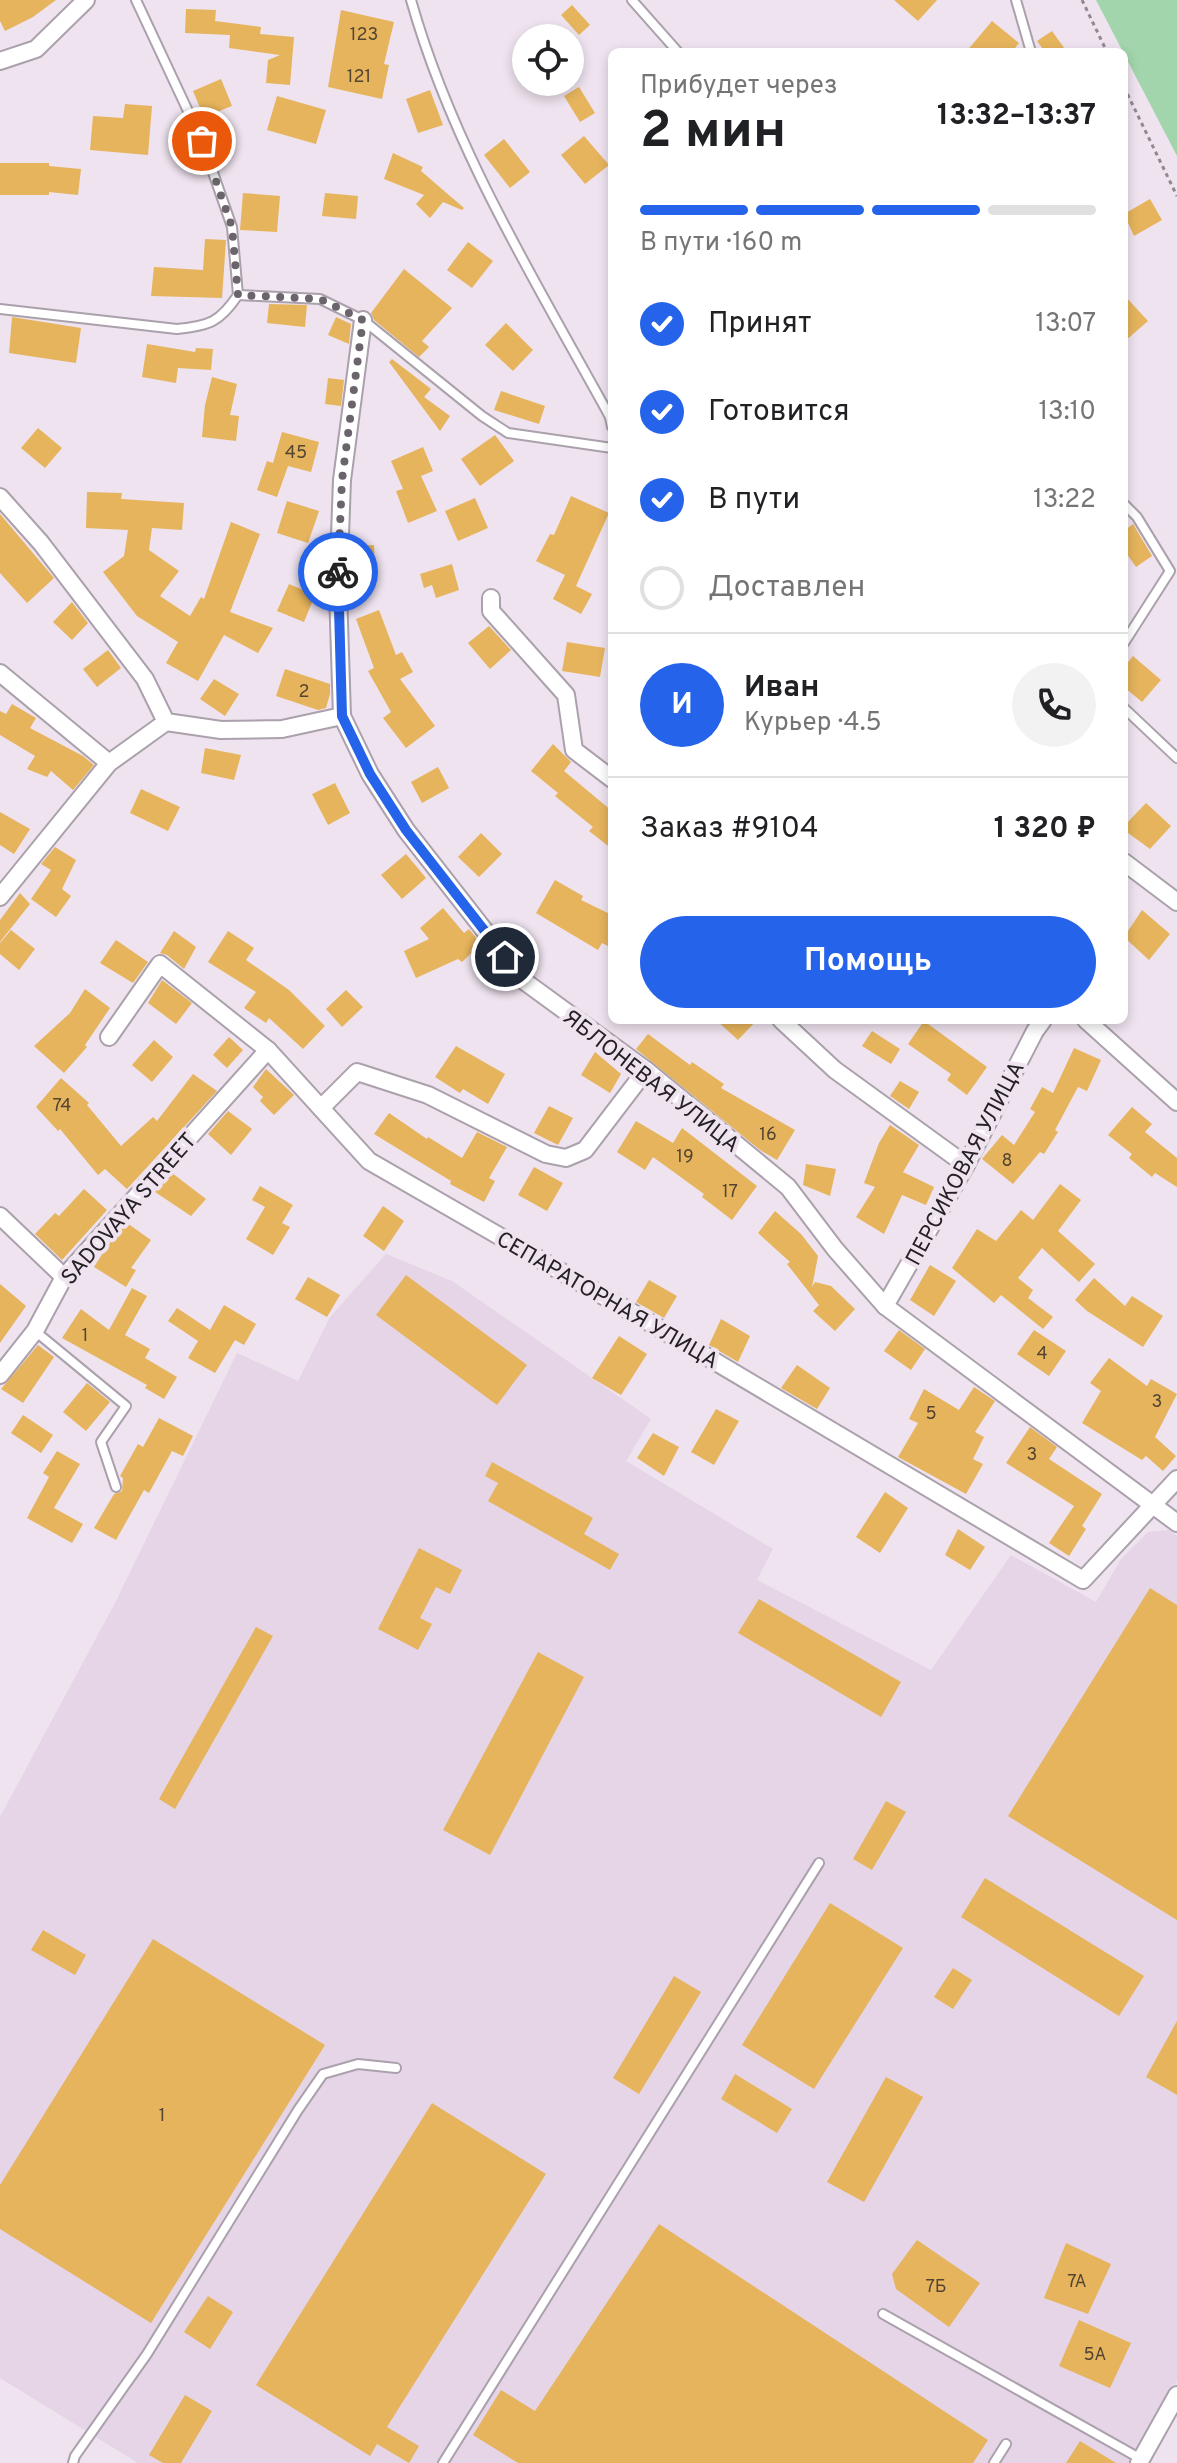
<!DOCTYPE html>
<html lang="ru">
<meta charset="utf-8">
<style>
body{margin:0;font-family:Overpass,sans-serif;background:#f2f2f2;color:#202124;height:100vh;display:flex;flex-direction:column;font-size:30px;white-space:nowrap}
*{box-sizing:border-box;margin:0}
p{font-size:26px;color:#757577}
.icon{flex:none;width:44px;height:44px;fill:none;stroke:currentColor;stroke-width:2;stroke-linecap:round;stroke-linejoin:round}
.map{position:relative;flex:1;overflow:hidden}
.sheet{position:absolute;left:608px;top:48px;width:520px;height:976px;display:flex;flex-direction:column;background:#fff;border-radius:12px;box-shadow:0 4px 12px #0003}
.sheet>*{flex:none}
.tools{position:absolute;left:512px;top:24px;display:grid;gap:16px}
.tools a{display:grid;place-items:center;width:72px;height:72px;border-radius:50%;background:#fff;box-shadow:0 4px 12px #0003;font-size:40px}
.pin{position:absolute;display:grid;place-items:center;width:68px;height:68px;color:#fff;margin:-34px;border:4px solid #fff;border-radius:50%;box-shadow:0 2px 8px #0007}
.courier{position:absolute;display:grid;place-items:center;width:80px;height:80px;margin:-40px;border:6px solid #2563eb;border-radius:50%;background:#fff;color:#222;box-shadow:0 2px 10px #0007}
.head em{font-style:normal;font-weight:700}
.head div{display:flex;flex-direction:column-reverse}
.head{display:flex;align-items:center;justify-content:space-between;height:136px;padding:0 32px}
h1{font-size:52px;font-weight:700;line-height:60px}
.bar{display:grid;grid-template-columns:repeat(4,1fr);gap:12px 8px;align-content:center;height:96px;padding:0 32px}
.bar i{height:10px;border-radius:6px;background:#e0e0e0}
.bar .active{background:#2563eb}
.bar p{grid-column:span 4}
.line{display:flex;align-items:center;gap:20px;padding:0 32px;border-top:2px solid #e0e0e0}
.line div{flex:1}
.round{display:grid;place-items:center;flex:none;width:84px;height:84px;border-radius:42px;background:#f2f2f2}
ol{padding:0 32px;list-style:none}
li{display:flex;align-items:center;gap:24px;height:88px}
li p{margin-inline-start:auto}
li .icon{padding:8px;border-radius:50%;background:#2563eb;color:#fff;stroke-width:4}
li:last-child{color:#757577}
li i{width:44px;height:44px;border:4px solid #e0e0e0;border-radius:50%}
.primary-button{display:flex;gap:16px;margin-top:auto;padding:16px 32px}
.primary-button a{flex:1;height:92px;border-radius:48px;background:#2563eb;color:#fff;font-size:32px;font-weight:700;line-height:92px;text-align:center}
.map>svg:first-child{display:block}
.built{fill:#e5d5e7}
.green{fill:#a2d5ac}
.building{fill:#e6b45d}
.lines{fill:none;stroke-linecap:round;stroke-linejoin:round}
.service-casing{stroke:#aaa1ac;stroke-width:12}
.minor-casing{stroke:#aaa1ac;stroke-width:20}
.path{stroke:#908991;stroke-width:3;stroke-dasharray:4 4;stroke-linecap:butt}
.service{stroke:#fff;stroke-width:8}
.minor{stroke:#fff;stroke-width:16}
.done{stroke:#6b646c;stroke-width:8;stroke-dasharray:0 14.4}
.route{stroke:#2563eb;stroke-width:10}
.labels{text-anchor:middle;stroke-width:8;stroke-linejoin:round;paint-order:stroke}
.number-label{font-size:18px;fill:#544533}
.street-label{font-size:22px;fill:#242025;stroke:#eee3ef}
</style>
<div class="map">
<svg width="1177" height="2463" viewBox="0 0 1177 2463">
<rect width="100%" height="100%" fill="#eee3ef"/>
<polygon class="built" points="386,1254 452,1281 651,1419 626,1461 773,1549 757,1580 931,1670 1011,1555 1096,1602 1121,1559 1148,1532 1169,1530 1177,1536 1177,2381 1133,2463 138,2463 0,2378 0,1817 116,1601 237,1353 298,1381 330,1317"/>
<polygon class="green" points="1096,0 1177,0 1177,156"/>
<g class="building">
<polygon points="0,0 56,0 33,17 5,31 0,21"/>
<polygon points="894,0 937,0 918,21"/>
<polygon points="572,5 590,25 579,35 561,15"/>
<polygon points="186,9 216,10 215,21 261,27 260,34 294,37 290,85 266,83 268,60 280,55 229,48 230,35 185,33"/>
<polygon points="341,10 394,22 384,64 389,65 382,99 328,87"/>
<polygon points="992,21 1019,43 1012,52 966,52"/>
<polygon points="1052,31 1067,52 1045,52 1037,41"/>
<polygon points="221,79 232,106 204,117 193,91"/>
<polygon points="579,87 595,113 580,122 564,96"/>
<polygon points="430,90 443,125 418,133 406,99"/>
<polygon points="277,96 326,110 316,144 267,130"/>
<polygon points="125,104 152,106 148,155 90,150 93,116 123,118"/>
<polygon points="584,136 609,165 585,184 561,155"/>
<polygon points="504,139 530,172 510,188 484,155"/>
<polygon points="393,153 423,167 421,171 464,208 462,210 443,202 430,218 416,204 424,195 384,179"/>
<polygon points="0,163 49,163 49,166 81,169 78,195 49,192 49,195 0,195"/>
<polygon points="243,193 280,196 277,232 240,230"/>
<polygon points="325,193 358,196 356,219 322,216"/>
<polygon points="1150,199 1162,220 1134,236 1124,214"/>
<polygon points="205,239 226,240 222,298 151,296 154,267 203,270"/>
<polygon points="468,242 493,261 472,288 447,270"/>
<polygon points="404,269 452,308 422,341 429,347 419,357 374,320 371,313"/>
<polygon points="1124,295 1148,321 1124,342"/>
<polygon points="269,304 307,305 305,327 267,323"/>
<polygon points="12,317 81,328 76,363 9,353"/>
<polygon points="336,317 351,324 349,344 328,335"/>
<polygon points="506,323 533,350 513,371 485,345"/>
<polygon points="147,344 195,352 196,348 213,349 211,370 178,368 176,383 142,377"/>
<polygon points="392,359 431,389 424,397 450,416 440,431 389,362"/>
<polygon points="212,377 237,384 230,415 239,416 236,441 202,437 205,405"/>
<polygon points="328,378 344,380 341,406 325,404"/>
<polygon points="501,391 545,406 539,424 494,410"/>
<polygon points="38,428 62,448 45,468 21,448"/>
<polygon points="282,432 319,442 311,472 288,466 277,497 257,490 267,461 273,463"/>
<polygon points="495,435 514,461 480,486 461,459"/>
<polygon points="423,447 433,471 421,476 437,511 408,523 396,491 403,489 391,461"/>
<polygon points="87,492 122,493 121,499 184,503 182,530 152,528 149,550 179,571 160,596 190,616 201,597 204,599 231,522 260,534 230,612 273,628 258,653 224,635 198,681 166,663 178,642 137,616 103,572 124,556 128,530 86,528"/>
<polygon points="571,496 609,513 576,586 592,594 581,614 553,599 565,575 536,561 550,534 554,535"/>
<polygon points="475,498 488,528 458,541 445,511"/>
<polygon points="287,501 319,511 308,543 277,533"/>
<polygon points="0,514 54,578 27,603 0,573"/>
<polygon points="1133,524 1152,556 1136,567 1124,550 1124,531"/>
<polygon points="374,545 375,573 350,574 351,546"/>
<polygon points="452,564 459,590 436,598 432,585 424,588 420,574"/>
<polygon points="289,584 315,595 304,622 277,611"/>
<polygon points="72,602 88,623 72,640 53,622"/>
<polygon points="379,610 396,655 402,652 413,672 400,679 435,726 406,748 383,718 391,712 368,671 374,668 356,619"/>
<polygon points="489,626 511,650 490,669 468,643"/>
<polygon points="567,642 605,648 600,677 562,671"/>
<polygon points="108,650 121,668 97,687 83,669"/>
<polygon points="1133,656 1161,680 1142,702 1124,687 1124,667"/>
<polygon points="285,669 330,684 330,694 326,708 318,710 276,696"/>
<polygon points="214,679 239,694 225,716 200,699"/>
<polygon points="12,704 36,718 30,728 83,756 94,765 73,790 51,771 47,777 27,769 35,756 0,735 0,711 6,714"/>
<polygon points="553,744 571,762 564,771 612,811 612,849 589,831 593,827 555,796 558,793 531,771"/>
<polygon points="205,748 241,755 234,780 201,773"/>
<polygon points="438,767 449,788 422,803 411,782"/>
<polygon points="335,783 350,813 328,825 312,794"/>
<polygon points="141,789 180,807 168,831 130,813"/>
<polygon points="1146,803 1171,826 1150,849 1124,830 1124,826"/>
<polygon points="0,812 30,829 14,854 0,845"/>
<polygon points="481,833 502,854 479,877 458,857"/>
<polygon points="55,847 76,860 62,889 71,896 56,917 31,899 51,870 41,864"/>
<polygon points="406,854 426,878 402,899 381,875"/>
<polygon points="555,880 583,896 581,900 612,915 612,948 602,943 598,950 536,913"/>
<polygon points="20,893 30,904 0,942 0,920"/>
<polygon points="443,908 464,933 469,929 481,944 462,962 458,959 416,978 404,951 429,939 420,928"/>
<polygon points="1142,910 1170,934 1149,960 1124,937"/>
<polygon points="11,930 35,949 19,970 0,954 0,943"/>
<polygon points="174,931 196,947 184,969 167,955 160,953"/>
<polygon points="228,931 254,948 246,960 289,990 325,1026 303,1049 269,1018 266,1023 244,1008 256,992 208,962"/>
<polygon points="116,940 148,962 133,983 100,963"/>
<polygon points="162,980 192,1003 176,1024 148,1003"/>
<polygon points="85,989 110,1008 85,1045 87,1047 64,1073 34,1046 70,1013"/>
<polygon points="346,990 363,1007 342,1027 326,1009"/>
<polygon points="716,1020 757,1020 738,1040"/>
<polygon points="924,1021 987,1067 967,1095 947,1080 951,1074 908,1044"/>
<polygon points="872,1031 900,1049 891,1064 862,1046"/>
<polygon points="648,1034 690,1065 692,1062 724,1084 721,1088 795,1130 777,1160 760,1150 636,1049"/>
<polygon points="229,1037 243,1050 227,1068 213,1055"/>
<polygon points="154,1040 173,1057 152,1082 132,1065"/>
<polygon points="456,1046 505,1074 488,1104 463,1089 460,1093 435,1077"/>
<polygon points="1074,1048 1101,1060 1087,1091 1078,1087 1055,1130 1058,1132 1044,1154 1040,1152 1013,1184 982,1159 1002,1135 1014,1145 1035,1112 1030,1109 1042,1087 1053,1093"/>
<polygon points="595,1052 621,1074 610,1093 581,1075"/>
<polygon points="266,1069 294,1095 274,1115 260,1101 263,1097 253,1087"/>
<polygon points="193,1074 217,1091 127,1189 105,1169 98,1175 60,1129 58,1131 36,1107 61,1078 89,1103 87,1105 121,1146 153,1117 157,1121"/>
<polygon points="900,1081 919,1092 909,1109 890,1096"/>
<polygon points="549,1106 573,1118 558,1145 534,1133"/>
<polygon points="1132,1107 1152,1124 1145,1132 1177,1158 1177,1187 1155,1173 1152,1177 1129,1158 1132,1154 1108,1135"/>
<polygon points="228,1111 252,1129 231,1155 208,1134"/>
<polygon points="389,1113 427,1139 428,1137 462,1158 477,1132 507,1147 489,1178 495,1181 484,1202 450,1184 451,1181 374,1134"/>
<polygon points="636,1121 673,1143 682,1128 757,1186 732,1220 702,1197 704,1194 653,1157 645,1170 617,1152"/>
<polygon points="890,1125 919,1145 903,1172 934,1187 926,1205 902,1195 884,1234 856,1217 875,1187 864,1183 879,1143"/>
<polygon points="806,1164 836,1169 830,1196 803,1185"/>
<polygon points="534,1167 563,1183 547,1211 518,1195"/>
<polygon points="172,1173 206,1199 191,1216 155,1192"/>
<polygon points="1060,1184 1081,1200 1058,1231 1095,1264 1079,1282 1042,1248 1018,1278 1033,1290 1028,1298 1053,1317 1043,1329 1001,1295 994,1303 952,1268 977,1229 996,1241 1021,1210 1033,1220"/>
<polygon points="260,1186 293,1205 282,1223 290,1227 273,1255 246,1239 265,1207 252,1200"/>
<polygon points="84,1189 107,1210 62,1260 35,1234 55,1213 59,1216"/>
<polygon points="383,1206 404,1221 384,1251 363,1236"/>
<polygon points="775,1211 801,1234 818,1256 812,1287 815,1282 831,1286 855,1309 835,1331 813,1311 819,1305 787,1264 790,1262 758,1233"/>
<polygon points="127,1223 151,1240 131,1268 136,1270 126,1287 94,1267 108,1245"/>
<polygon points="930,1265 956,1281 934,1316 910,1300"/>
<polygon points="406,1275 527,1365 497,1405 376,1315"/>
<polygon points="308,1277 340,1295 327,1317 295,1299"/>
<polygon points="1094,1278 1125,1306 1132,1296 1163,1316 1143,1347 1087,1311 1075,1300"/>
<polygon points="649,1280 677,1296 664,1318 636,1302"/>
<polygon points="0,1284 26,1306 0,1343"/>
<polygon points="132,1288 147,1296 125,1335 150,1349 145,1358 177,1377 164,1399 145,1388 147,1385 62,1338 81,1309 109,1330"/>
<polygon points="224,1305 256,1324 244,1345 235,1340 215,1373 188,1358 198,1341 168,1321 177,1308 210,1330"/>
<polygon points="721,1319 750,1336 738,1362 709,1345"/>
<polygon points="899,1330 925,1349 911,1370 884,1351"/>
<polygon points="1034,1330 1066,1351 1049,1376 1017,1354"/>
<polygon points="619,1336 647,1354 621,1395 592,1378"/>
<polygon points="38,1345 54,1357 23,1403 1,1389"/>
<polygon points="1109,1358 1147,1386 1151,1379 1177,1394 1155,1437 1176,1456 1163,1471 1146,1456 1142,1460 1082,1423 1101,1391 1090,1383"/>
<polygon points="797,1365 830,1388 817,1409 781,1388"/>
<polygon points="87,1383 110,1402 86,1431 63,1412"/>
<polygon points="974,1387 995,1401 975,1432 984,1437 973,1459 983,1464 966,1494 898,1457 918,1423 909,1419 924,1389 959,1410"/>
<polygon points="716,1409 739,1421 714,1465 691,1452"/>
<polygon points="23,1415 53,1435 41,1453 11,1433"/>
<polygon points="159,1418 193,1436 183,1456 172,1451 149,1493 144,1490 116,1540 94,1528 114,1494 122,1491 123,1478 120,1476 138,1444 143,1447"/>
<polygon points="1030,1427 1057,1447 1049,1459 1102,1494 1082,1526 1086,1529 1069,1556 1049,1543 1074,1506 1006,1463"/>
<polygon points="653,1433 679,1447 664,1476 637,1458"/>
<polygon points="57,1451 80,1464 54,1508 83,1524 72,1543 27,1518 49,1477 43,1473"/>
<polygon points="492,1462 593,1518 584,1534 619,1554 610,1570 488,1501 498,1483 485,1476"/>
<polygon points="885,1492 908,1508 880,1553 856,1537"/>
<polygon points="958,1529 985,1547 970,1570 945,1555"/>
<polygon points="419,1548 462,1570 450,1594 436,1587 420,1618 432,1624 418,1650 378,1629"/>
<polygon points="1150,1588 1177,1605 1177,1920 1008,1816"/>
<polygon points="759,1599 901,1682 881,1717 738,1633"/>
<polygon points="256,1627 273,1636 175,1809 159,1799"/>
<polygon points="538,1652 584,1677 490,1855 443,1830"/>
<polygon points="886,1801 906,1812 872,1870 853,1859"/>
<polygon points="985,1878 1144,1976 1119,2016 961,1917"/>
<polygon points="830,1903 903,1948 814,2089 742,2045"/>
<polygon points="43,1930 86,1955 75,1975 31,1950"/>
<polygon points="153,1939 325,2045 151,2323 0,2229 0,2185"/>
<polygon points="953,1968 972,1980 953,2009 934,1997"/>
<polygon points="674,1976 701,1992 639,2094 613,2078"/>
<polygon points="1177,2021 1177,2095 1146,2077"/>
<polygon points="735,2074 792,2109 777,2133 721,2099"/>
<polygon points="886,2077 923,2097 864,2202 827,2182"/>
<polygon points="432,2103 546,2174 387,2427 419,2446 409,2463 377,2444 370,2456 256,2385"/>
<polygon points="659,2224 988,2440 973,2463 518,2463 473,2435 501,2390 535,2411"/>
<polygon points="917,2240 980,2283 949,2327 896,2289 892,2274"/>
<polygon points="1066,2243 1111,2264 1088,2314 1044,2298"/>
<polygon points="208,2296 233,2312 210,2349 184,2332"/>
<polygon points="1079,2320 1131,2343 1110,2388 1059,2366"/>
<polygon points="185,2395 212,2411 181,2463 163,2463 149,2455"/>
<polygon points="1080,2441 1116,2463 1066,2463"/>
</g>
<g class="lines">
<defs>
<g id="service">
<polyline points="136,0 202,141 232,227 238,295"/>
<path d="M411,0C453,149 536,282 610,417L612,427"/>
<polyline points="632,0 678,52"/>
<polyline points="1016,0 1031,52"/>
<path d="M0,309L177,329C209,326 220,322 238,295L320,299L363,320L482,416L508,433L612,448"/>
<polyline points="1124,504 1137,517 1170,571 1124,643"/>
<polyline points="1124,708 1177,758"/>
<polyline points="35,1331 126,1406 101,1442 116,1487"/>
<polyline points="883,2314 1141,2459"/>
<polyline points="73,2463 75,2456 147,2354 298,2110 323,2074 358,2064 396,2068"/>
<polyline points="443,2463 819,1863"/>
<polyline points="994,2463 1006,2444"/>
</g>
<g id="minor">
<polyline points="0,61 36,49 86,0"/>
<polyline points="363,320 342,480 338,591 342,716 370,774 406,830 524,981 646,1070 788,1187 835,1249 885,1306 1177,1523"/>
<polyline points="0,497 41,543 145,679 166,722 221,730 282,729 342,716"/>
<polyline points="491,598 491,611 566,695 574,750 612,779"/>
<polyline points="0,673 109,763"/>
<polyline points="1124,862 1177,902"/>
<polyline points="0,897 109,763 166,722"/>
<polyline points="781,1020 835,1070 966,1165"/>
<polyline points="1086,1020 1177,1102"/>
<polyline points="109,1037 160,964 268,1050 369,1161 652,1324 1083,1580 1177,1479"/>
<polyline points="321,1108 357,1072 428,1095 546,1154 566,1158 585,1150 646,1070"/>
<polyline points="0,1216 64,1277"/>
<polyline points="885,1306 966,1165 1035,1031 1043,1020"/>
<polyline points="0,1375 35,1331 64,1277 268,1050"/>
<polyline points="1139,2463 1177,2395"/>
</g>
</defs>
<use href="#service" class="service-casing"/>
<use href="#minor" class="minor-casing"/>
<g class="path">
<polyline points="1082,0 1107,52"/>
<polyline points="1124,87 1177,196"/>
</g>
<use href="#service" class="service"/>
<use href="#minor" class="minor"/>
</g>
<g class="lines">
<polyline class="done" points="202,141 232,227 238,295 320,299 363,320 342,480 338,572"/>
<polyline class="route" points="338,572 342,716 370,774 406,830 505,957"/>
</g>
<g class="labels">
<g class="number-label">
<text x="364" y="40">123</text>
<text x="359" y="82">121</text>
<text x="296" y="458">45</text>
<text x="304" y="697">2</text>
<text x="62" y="1111">74</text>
<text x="768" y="1140">16</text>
<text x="685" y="1162">19</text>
<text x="1007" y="1166">8</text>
<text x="730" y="1197">17</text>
<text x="85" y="1341">1</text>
<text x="1042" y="1359">4</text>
<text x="1157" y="1407">3</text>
<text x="931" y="1419">5</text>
<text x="1032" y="1460">3</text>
<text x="162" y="2121">1</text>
<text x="1077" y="2287">7А</text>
<text x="936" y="2292">7Б</text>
<text x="1095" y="2360">5А</text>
</g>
<g class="street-label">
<text transform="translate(652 1080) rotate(38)" y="8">ЯБЛОНЕВАЯ УЛИЦА</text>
<text transform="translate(964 1163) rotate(-62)" y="8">ПЕРСИКОВАЯ УЛИЦА</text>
<text transform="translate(128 1208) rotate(-49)" y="8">SADOVAYA STREET</text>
<text transform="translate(608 1299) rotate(30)" y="8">СЕПАРАТОРНАЯ УЛИЦА</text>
</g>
</g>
</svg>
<div class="tools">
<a><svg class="icon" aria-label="locate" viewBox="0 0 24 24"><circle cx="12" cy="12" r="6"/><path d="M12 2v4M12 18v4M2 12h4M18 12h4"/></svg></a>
</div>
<div class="pin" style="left:202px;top:141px;background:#ea580c"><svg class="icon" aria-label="bag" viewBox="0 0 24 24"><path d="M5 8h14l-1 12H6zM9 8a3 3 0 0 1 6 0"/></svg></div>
<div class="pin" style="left:505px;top:957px;background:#1f2937"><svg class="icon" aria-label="home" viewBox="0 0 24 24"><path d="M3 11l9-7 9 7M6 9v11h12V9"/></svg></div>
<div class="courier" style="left:338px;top:572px"><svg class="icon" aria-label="bike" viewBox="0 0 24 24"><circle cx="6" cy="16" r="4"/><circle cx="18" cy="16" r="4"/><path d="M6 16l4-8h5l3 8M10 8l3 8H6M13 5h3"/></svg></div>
<section class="sheet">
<div class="head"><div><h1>2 мин</h1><p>Прибудет через</p></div><em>13:32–13:37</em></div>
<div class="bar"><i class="active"></i><i class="active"></i><i class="active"></i><i></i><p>В пути · 160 m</p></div>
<ol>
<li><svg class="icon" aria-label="check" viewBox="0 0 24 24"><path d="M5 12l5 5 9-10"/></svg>Принят<p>13:07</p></li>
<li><svg class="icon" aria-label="check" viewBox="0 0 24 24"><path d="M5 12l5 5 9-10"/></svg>Готовится<p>13:10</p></li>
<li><svg class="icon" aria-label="check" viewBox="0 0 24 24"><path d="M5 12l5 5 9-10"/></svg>В пути<p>13:22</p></li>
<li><i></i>Доставлен</li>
</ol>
<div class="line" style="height:144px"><b class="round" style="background:#2563eb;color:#fff">И</b><div><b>Иван</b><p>Курьер · 4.5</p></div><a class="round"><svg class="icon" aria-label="phone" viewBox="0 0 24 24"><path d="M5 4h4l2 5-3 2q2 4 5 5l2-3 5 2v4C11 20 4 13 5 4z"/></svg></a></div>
<div class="line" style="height:104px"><div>Заказ #9104</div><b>1 320 ₽</b></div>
<div class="primary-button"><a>Помощь</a></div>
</section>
</div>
